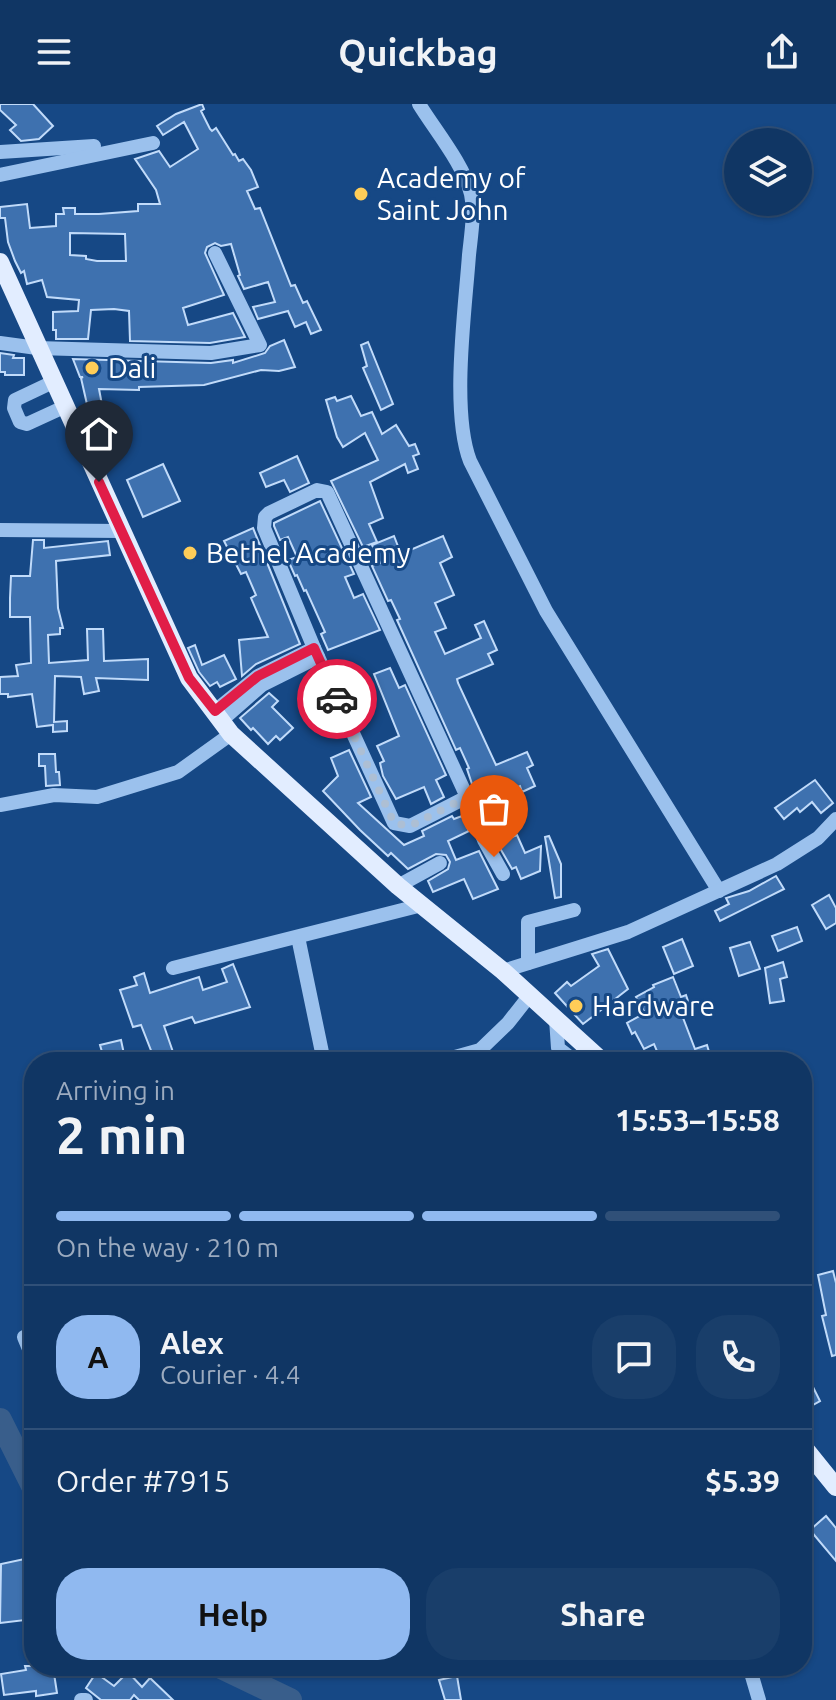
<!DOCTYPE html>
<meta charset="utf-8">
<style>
body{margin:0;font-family:Ubuntu,sans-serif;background:#193e6a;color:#f1f3f6;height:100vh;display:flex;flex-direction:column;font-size:30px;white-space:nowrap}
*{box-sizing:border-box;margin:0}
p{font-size:26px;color:#9cabbf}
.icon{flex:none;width:44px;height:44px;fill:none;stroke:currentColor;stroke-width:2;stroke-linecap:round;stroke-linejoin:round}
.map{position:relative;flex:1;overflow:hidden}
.panel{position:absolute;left:24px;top:948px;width:788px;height:624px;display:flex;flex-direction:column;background:#103664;border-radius:32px;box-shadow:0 2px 6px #0004,0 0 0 2px #305078}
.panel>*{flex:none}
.controls{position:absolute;left:724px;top:24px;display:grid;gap:16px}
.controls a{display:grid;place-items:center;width:88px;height:88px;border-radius:50%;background:#103664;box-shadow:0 2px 6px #0004,0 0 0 2px #305078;font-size:40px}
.pin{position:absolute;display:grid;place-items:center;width:68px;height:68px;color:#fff;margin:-82px -34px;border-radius:50% 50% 50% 0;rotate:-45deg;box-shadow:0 0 8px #0007}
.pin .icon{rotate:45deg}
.courier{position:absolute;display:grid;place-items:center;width:80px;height:80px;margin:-40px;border:6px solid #e11d48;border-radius:50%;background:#fff;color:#222;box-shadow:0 2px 10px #0007}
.headline em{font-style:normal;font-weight:700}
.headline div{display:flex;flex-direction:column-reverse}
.headline{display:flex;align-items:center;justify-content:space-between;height:136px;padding:0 32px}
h1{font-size:52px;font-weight:700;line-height:60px}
.bar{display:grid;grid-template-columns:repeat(4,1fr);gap:12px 8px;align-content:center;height:96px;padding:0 32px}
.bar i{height:10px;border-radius:6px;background:#305078}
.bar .current{background:#90b9f0}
.bar p{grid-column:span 4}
.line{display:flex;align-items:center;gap:20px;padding:0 32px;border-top:2px solid #305078}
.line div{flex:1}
.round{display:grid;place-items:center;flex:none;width:84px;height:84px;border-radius:32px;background:#193e6a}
.cta{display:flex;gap:16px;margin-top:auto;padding:16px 32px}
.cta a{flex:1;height:92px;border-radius:32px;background:#90b9f0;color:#111;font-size:32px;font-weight:700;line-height:92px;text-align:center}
.cta a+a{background:#193e6a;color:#f1f3f6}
header{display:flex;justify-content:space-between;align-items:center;height:104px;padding:0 32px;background:#103664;font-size:36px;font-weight:700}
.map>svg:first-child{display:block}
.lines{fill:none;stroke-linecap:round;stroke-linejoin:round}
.river{stroke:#395e8b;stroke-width:24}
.building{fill:#3e71af;stroke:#c1dbfa;stroke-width:2;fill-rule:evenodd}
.path{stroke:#9bc1ed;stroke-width:2;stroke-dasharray:4 6;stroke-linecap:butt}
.minor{stroke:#9bc1ed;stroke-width:14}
.major{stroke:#e2edff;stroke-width:18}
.done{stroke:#adbfd4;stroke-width:8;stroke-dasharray:0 14.4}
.route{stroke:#e11d48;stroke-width:10}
.poi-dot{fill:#ffcd58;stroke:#164885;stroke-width:3}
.labels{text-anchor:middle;stroke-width:6;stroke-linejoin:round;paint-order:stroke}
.poi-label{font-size:28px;fill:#fff;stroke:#164885;text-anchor:start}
</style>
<header><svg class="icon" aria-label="menu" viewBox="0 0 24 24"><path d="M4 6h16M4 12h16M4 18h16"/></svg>Quickbag<svg class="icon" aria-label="share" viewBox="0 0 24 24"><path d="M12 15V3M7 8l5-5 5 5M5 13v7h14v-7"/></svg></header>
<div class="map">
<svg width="836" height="1596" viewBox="0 0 836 1596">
<rect width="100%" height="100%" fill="#164885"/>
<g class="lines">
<g class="river">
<polyline points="0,1316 34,1384"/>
<polyline points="219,1562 290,1596"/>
</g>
</g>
<g class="building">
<polygon points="0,0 33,0 53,22 39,35 21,37 10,26 16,21 0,6"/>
<path d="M202,0L204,5L201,7L210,25L212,27L216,24L233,51L235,50L239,57L243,55L251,66L258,83L247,87L255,105L260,104L291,182L295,181L303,199L307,197L321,226L311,230L306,218L295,223L288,207L258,215L253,203L275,198L268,178L244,185L238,172L240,171L231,140L221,142L215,139L207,143L205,149L224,191L183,204L188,221L233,209L245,233L210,239L130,237L129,207L114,205L91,206L88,235H56V226H53V208L78,207L79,196L47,193L42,176L27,180L24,167L21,169L15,157L8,138L5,114H0V103L27,100L30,124L56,122V110H64L63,104H75V110H99L138,107V100H160L156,86L135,55L159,47L170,63L198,45L184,18L163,31L157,22L176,10ZM70,129L125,130L126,157H97L86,155V152L70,151Z"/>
<polygon points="284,236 295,263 279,267 261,266 204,281 139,283 139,286 99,285 103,306 89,309 81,274 83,273 80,273 73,255 211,259 233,256 233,259 265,249 270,242"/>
<polygon points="368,238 393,300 381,306 363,264 367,262 361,241"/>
<polygon points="0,249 14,251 13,254 24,254 24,271 5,271 5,268 0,268"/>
<polygon points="351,292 361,312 372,308 382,330 396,321 409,342 415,340 419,350 413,352 418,365 408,369 405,360 370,378 383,414 369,420 377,438 363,443 331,377 378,356 365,329 343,343 337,333 326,296 335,293 337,297"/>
<polygon points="297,352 309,379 290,388 284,376 266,383 260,369"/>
<polygon points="163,360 180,397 143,413 127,376"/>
<polygon points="320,397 354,470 345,473 354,494 363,490 380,526 328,546 321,530 325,528 306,486 304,487 297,471 295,472 288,456 297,453 288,433 280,436 274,422 274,419"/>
<polygon points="253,424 300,540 256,560 242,572 239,536 268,533 251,494 256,491 246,468 241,470 224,437"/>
<polygon points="394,432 401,450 443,432 452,453 440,459 454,491 435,499 446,524 435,528 445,550 481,534 475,521 484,517 497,546 488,550 493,560 457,575 458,579 496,661 527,648 533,661 527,664 535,682 522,688 520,682 498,692 506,709 489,716 473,683 467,665 469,664 460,644 456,646 397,516 400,515 391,496 388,497 372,462 380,459 372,441"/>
<polygon points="33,436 44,436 44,444 108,437 110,451 56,457 58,504 63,524 60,524 60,530 48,531 49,559 88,556 87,525 103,525 104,557 148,555 148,576 96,574 99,587 84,590 81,573 55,572 54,618 67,617 67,627 53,628 53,621 37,623 32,590 8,593 8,590 0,590 0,573 18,572 16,561 31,559 30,513 10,513 10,494 11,472 30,472"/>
<polygon points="195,541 202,561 224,551 236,575 220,583 217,578 210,582 199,568 188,544"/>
<polygon points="390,564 399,584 405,581 446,671 436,676 444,693 431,700 424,683 396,695 383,672 380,659 384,657 377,642 399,632 374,570"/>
<polygon points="269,589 278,597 272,603 293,624 280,636 276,632 268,640 253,624 251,626 240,614"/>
<polygon points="349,646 371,693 358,699 404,741 424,732 422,727 452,712 454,715 462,712 469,727 448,737 456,756 479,747 498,785 473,795 464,775 433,788 428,777 448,765 450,758 446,751 436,750 408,765 391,749 388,752 360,726 323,687 338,672 331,654"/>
<polygon points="39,650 55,650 56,668 59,668 60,681 46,682 45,662 39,662"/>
<polygon points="815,676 833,699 821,709 812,698 800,708 797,704 784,715 775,704"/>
<polygon points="517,731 525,749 541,742 540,767 521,775 516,763 512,765 497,739"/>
<polygon points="549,732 561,760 561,793 555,794 545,733"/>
<polygon points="776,772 784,785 720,817 715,807 729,800 726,794 749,787"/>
<polygon points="829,791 836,804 836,819 826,825 812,801"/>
<polygon points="797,823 802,837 778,847 772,832"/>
<polygon points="682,835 693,862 674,870 663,843"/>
<polygon points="750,838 760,865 739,872 730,844"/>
<polygon points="608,845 628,885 583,920 555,889 567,878 571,882 599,862 592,850"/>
<polygon points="783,858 787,873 780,875 784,897 770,899 765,864"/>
<polygon points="233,860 250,903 195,919 192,913 164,922 173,948 154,954 141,921 133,923 120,886 137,881 134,873 144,869 150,889 199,873 203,886 227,878 222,865"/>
<polygon points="673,873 681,893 686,891 690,903 680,906 695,945 707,941 712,958 670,958 666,949 659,952 654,940 644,945 635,928 632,930 627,919 645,909 636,893 654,883 653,881"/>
<polygon points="121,936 124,950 121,951 123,958 105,958 100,941"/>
<polygon points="833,1167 836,1179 836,1251 832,1252 822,1212 826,1211 818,1171"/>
<polygon points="802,1261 820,1297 802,1307"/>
<polygon points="826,1412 836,1424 836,1457 810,1426"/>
<polygon points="34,1453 34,1487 30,1488 34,1515 0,1519 1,1460"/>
<polygon points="25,1562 36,1562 37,1566 53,1563 57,1589 36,1592 36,1587 4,1591 1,1570 26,1566"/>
<polygon points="128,1568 142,1583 150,1574 173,1596 139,1596 134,1591 130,1596 101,1596 86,1584 96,1569 114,1582"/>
<polygon points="457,1572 461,1596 445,1596 439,1576"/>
</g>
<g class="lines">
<polyline class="path" points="289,1562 308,1571"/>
<g class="minor">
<path d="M419,0C435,26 464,61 471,90C475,109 471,131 469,151C465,207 451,307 470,357L546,507L719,787"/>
<polyline points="0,48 94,42"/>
<polyline points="0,71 153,39"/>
<polyline points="0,239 37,244 211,249 260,241 215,149"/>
<polyline points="53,278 15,296 14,304 20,318 27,320 64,303"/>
<polyline points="0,426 122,427"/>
<polyline points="215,607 258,572 314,544"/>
<polyline points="222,616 262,581 318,553"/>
<polyline points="467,693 410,722 394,719 314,544 264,424 265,413 269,409 317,386 327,388 467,693 484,736 503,770"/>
<polyline points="0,701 54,691 97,693 178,668 231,630"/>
<polyline points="398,782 440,759"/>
<polyline points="298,833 324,958"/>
<polyline points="528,859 528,818 574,806"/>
<polyline points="173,864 422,801"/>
<polyline points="503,867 628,828 777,760 818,734 836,715"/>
<polyline points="556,915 558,944 576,958"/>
<polyline points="437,958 480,946 508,919 530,891"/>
<polyline points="24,1233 34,1257"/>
<polyline points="749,1562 759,1596"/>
<polyline points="81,1596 86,1596"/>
</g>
<g class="major">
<polyline points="0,158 189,574 231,630 398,782 503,867 603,958"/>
<polyline points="802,1341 836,1383"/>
</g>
</g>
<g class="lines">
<polyline class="done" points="337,595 394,719 410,722 467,693 494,753"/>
<polyline class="route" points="99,378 189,574 215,607 258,572 314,544 337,595"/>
</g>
<g class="poi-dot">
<circle cx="361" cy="90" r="8"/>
<circle cx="92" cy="264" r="8"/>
<circle cx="190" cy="449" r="8"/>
<circle cx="576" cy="902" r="8"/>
</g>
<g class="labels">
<g class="poi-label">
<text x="377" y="84">Academy of<tspan x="377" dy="32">Saint John</tspan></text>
<text x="108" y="274">Dali</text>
<text x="206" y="459">Bethel Academy</text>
<text x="592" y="912">Hardware</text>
</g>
</g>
</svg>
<div class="controls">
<a><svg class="icon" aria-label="layers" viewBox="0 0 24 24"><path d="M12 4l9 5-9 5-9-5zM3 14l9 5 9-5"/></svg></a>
</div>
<div class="pin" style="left:494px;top:753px;background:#ea580c"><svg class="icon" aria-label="bag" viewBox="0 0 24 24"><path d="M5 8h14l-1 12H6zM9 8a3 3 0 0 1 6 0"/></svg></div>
<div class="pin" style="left:99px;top:378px;background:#1f2937"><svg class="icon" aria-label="home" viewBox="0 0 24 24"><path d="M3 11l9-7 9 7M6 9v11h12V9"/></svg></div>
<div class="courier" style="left:337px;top:595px"><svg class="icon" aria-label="car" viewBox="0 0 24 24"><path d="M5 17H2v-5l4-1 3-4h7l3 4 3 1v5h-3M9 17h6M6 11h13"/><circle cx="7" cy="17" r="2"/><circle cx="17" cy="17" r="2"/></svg></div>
<section class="panel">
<div class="headline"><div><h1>2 min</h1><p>Arriving in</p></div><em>15:53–15:58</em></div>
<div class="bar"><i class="current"></i><i class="current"></i><i class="current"></i><i></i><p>On the way · 210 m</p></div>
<div class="line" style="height:144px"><b class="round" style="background:#90b9f0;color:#111">A</b><div><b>Alex</b><p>Courier · 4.4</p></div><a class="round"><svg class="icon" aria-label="chat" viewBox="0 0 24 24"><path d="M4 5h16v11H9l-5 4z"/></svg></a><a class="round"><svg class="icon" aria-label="phone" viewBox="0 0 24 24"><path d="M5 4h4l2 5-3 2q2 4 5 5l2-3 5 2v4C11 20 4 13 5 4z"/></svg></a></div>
<div class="line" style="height:104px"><div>Order #7915</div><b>$5.39</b></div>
<div class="cta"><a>Help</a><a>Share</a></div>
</section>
</div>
